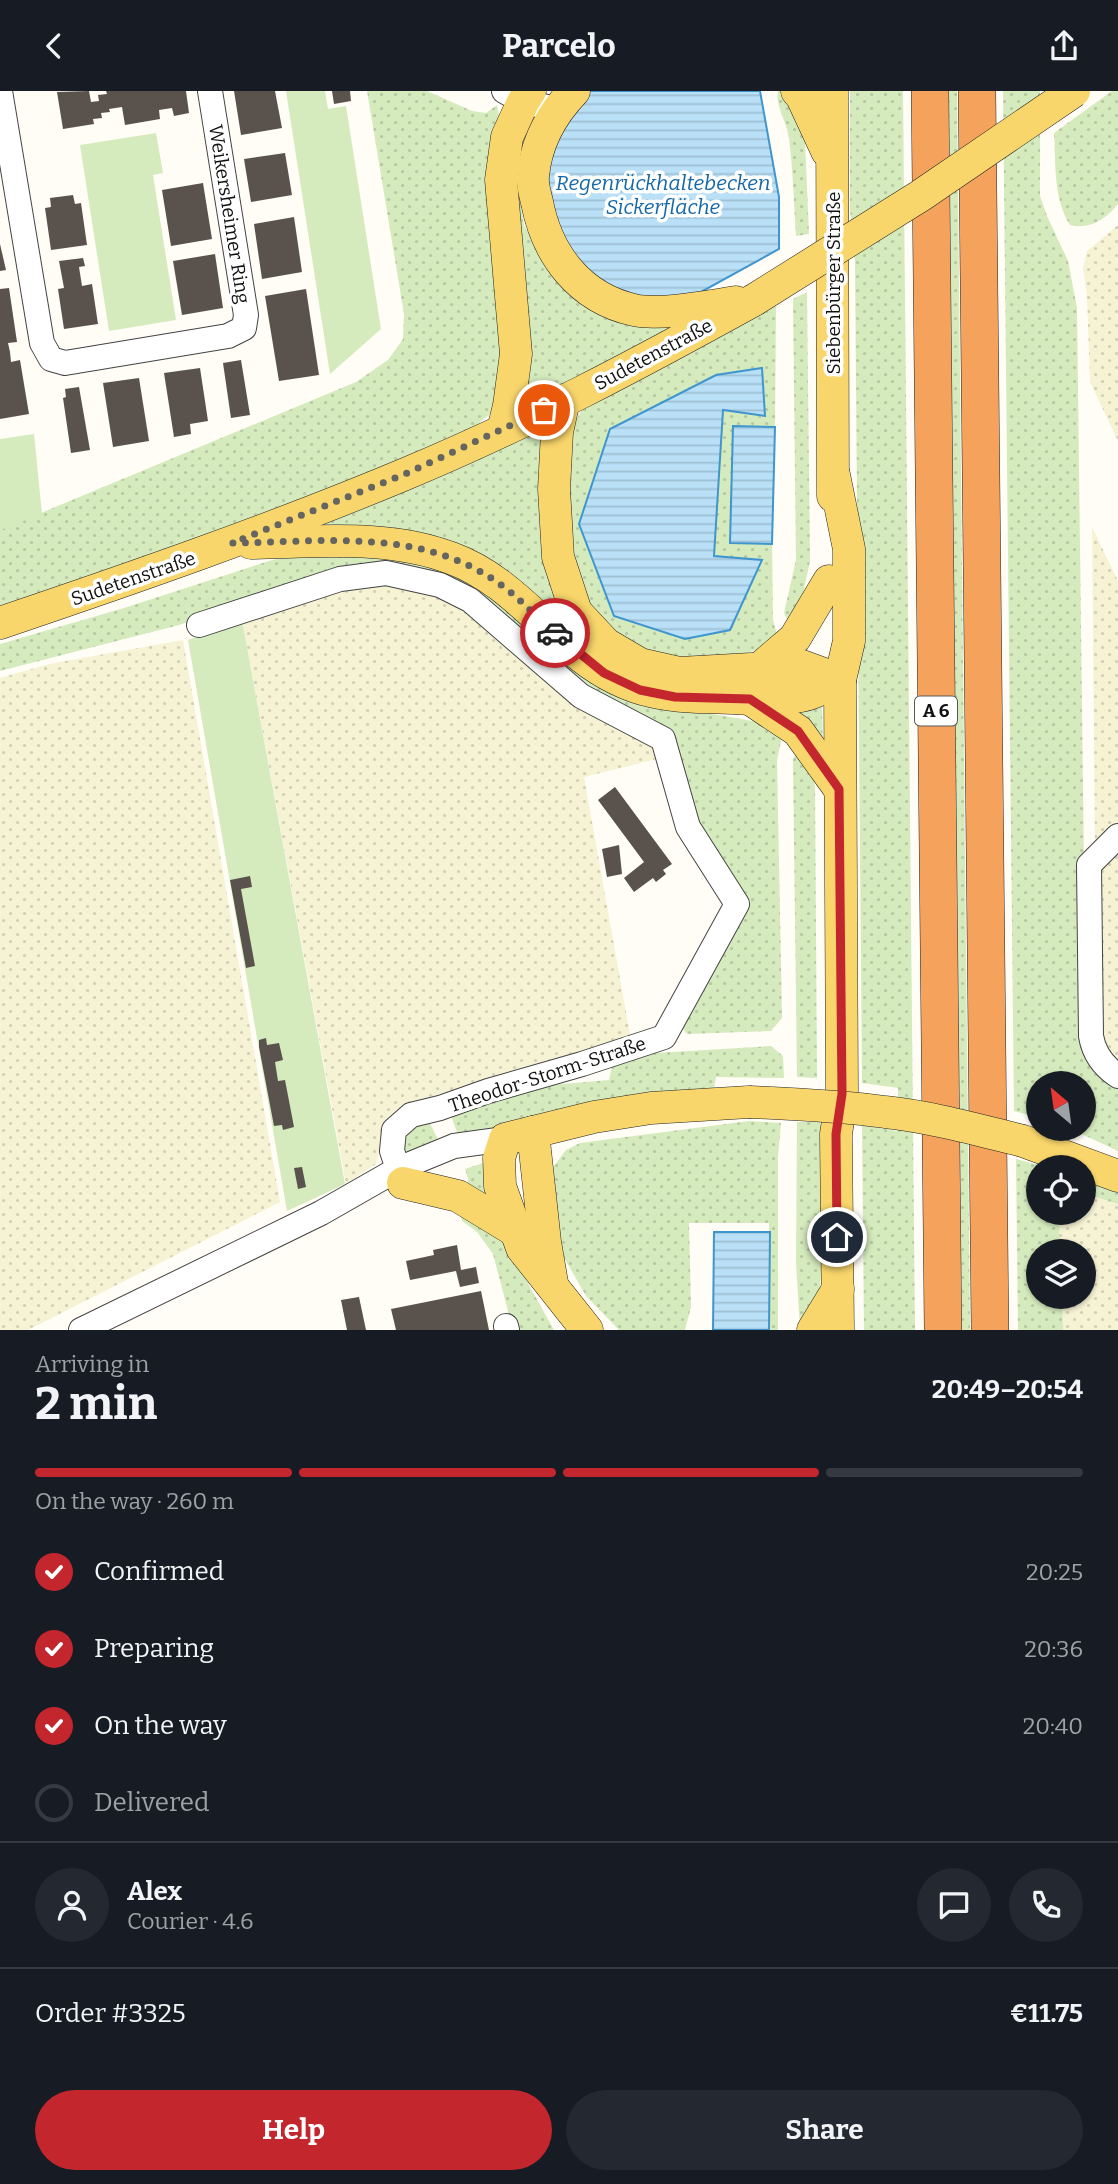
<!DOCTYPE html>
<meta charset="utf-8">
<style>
body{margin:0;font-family:Bitter,serif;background:#242831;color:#f1f3f6;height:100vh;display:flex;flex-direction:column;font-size:26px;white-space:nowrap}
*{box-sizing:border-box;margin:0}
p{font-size:23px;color:#9ea1a6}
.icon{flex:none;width:38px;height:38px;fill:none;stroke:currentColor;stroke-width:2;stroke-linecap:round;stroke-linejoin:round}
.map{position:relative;height:1239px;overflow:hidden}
.details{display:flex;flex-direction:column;background:#171b24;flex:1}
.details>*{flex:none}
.needle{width:46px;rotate:331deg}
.tools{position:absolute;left:1026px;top:980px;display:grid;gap:14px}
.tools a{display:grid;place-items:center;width:70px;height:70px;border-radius:50%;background:#171b24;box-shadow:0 2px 5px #0004;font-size:35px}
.pin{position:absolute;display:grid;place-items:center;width:60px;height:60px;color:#fff;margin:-30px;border:4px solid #fff;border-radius:50%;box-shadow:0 2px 7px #0007}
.courier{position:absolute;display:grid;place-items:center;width:70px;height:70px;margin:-35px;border:5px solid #c4262e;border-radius:50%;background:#fff;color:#222;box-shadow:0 2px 9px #0007}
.summary em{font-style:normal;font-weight:700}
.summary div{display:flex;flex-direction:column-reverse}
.summary{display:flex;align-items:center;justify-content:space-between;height:119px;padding:0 35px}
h1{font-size:46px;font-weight:700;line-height:52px}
.bar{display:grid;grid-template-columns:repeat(4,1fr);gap:10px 7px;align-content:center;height:84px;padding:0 35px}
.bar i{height:9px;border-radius:5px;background:#363941}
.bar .selected{background:#c4262e}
.bar p{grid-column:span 4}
.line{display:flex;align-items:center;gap:18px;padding:0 35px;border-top:2px solid #363941}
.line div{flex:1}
.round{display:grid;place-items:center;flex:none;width:74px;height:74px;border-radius:37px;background:#242831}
ol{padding:0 35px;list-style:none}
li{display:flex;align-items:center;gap:21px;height:77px}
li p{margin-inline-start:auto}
li .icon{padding:7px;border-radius:50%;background:#c4262e;color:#fff;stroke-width:4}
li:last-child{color:#9ea1a6}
li i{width:38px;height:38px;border:4px solid #363941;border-radius:50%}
.button{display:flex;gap:14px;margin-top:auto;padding:14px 35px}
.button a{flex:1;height:80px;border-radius:42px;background:#c4262e;color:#fff;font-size:28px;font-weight:700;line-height:80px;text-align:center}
.button a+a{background:#242831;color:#f1f3f6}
header{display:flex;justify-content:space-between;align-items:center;height:91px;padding:0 35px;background:#171b24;font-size:32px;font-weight:700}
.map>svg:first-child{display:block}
.farmland{fill:url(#farmland-dots)}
.grass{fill:url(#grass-dots)}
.park{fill:#d5ebbd}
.water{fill:url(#water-rules);stroke:#3f96cf;stroke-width:2}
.building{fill:#5a524d}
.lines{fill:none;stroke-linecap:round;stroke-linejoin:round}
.minor-casing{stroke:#444;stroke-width:26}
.major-casing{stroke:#222;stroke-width:33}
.highway-casing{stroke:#222;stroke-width:38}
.minor{stroke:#fff;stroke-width:24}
.major{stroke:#f9d66b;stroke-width:32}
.highway{stroke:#f5a25d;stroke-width:37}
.major-bridge-casing{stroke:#222;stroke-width:33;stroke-linecap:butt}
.major-bridge{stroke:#f9d66b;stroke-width:32}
.done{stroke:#646461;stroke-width:7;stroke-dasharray:0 12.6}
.route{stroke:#c4262e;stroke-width:9}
.labels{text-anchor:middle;stroke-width:7;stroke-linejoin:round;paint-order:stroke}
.shield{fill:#fff;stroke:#585858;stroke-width:2}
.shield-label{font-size:18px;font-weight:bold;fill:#111}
.street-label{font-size:19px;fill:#111;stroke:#fff}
.water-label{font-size:21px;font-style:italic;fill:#1768a6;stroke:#fff}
</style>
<header><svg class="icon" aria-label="back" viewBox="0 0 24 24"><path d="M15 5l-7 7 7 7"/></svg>Parcelo<svg class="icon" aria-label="share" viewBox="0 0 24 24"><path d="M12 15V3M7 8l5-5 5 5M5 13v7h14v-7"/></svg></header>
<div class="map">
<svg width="1118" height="1239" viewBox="0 0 1118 1239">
<defs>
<pattern id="farmland-dots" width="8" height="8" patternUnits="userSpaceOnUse" patternTransform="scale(1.75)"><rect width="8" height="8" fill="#f6f3d4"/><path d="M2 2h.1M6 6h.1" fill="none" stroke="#d2cfb5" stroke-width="1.8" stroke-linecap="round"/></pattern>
<pattern id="grass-dots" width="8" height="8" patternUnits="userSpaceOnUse" patternTransform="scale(1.75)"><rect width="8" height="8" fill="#d5ebbd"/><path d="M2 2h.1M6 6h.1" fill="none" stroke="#b6c8a1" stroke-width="1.8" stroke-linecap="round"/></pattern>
<pattern id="water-rules" width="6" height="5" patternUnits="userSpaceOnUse" patternTransform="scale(1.75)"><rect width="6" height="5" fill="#b9e0f7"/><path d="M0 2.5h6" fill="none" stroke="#9ebfd3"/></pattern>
</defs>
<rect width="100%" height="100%" fill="#fffdf5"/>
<g class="farmland">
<polygon points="1118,134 1118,350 1090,291 1087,205 1083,177 1087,160"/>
<polygon points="1092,436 1118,490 1118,738 1095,755"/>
<polygon points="338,492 411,492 467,513 653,652 657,668 584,686 631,949 422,1008 396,1022 385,1039 376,1073 346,1093 242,529"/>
<polygon points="183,549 280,1111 28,1239 0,1239 0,587 49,573"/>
<polygon points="1118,754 1118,992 1086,937 1098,775"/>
<polygon points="1083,1102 1118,1113 1118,1239 1063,1239 1062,1206 1083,1206 1083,1160 1060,1160 1059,1122 1083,1122"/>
</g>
<g class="grass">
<polygon points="367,0 427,0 472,20 486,22 497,14 499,25 496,42 506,267 499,311 489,324 468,341 255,431 0,518 0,439 356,291 388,269 403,248 404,223"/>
<path d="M778,0H787L805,50L809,143L796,145C794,113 793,79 789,47C787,31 775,15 778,0Z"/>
<polygon points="850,0 903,0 915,1239 864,1239 862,1034 897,1040 898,997 862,992 855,172 850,119"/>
<polygon points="949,0 957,0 970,1239 962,1239"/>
<polygon points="1003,0 1040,0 1040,105 1047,125 1068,170 1077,217 1086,937 1118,992 1118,1060 1071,1038 1083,1038 1083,992 1038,992 1038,1027 1014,1020"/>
<path d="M1112,0H1118V113C1106,128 1090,139 1070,134C1053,107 1056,73 1054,42Z"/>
<polygon points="527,31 529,34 522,60 519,98 524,134 543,168 673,229 671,237 523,314 510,100"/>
<polygon points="807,201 810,470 800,517 789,532 784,522 796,469 793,208"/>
<polygon points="776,213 775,336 733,335 730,451 772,453 773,529 777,544 762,557 725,569 660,570 599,533 566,469 566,349 585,313"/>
<polygon points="548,332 546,453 619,581 503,478 302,441"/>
<polygon points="364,459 455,478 647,611 763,632 783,641 777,669 782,927 771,940 687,943 679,933 736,819 702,746 672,644 590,604 486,517 334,481 179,534 0,580 0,553 124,517 269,470 296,463"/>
<polygon points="770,612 822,612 823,659"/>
<polygon points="798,656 812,677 815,695 817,987 797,986 793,669"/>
<polygon points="771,955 783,965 784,987 716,986 713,1003 649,1003 547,1021 459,1046 452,1028 457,1019 527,996 609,989 613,971 656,962"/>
<polygon points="749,1030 781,1032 778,1066 778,1239 769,1239 769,1132 689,1132 691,1216 685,1239 619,1239 586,1205 562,1163 551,1079 566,1059 580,1052"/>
<polygon points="429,1031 439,1050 412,1062 405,1060 401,1054 409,1037"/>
<polygon points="797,1031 820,1031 822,1163 820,1199 800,1237 796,1172"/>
<polygon points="1016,1068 1046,1076 1038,1076 1038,1122 1059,1122 1060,1160 1038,1160 1038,1206 1062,1206 1063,1239 1018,1239"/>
<polygon points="483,1072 494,1110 467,1100 468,1087 465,1078"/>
<polygon points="1083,1082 1118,1096 1118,1113 1083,1102"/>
<polygon points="460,1123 505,1151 554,1239 513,1239 493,1163 477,1141 462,1130"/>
</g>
<g class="park">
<polygon points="286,0 325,0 328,18 346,15 381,238 330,283"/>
<polygon points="156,42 163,82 153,84 176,229 109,240 80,54"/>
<polygon points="34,343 42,423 0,439 0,348"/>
<polygon points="242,529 345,1093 287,1120 188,549"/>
</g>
<g class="water">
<polygon points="588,0 760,0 779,106 779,158 701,201 664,210 617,201 579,176 555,137 548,103 549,61"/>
<polygon points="762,277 765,325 723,319 714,465 762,469 730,539 685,548 614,525 579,433 610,338 716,284"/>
<polygon points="733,335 775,336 772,453 730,452"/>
<polygon points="714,1141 770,1141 769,1239 713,1239"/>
</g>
<g class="building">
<polygon points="89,0 91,11 99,10 98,4 107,3 106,0 186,0 189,22 174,25 172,17 159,19 160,28 125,34 122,16 109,18 110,21 101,22 102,27 93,28 94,33 63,38 57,1"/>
<polygon points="234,0 275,0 282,37 241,44"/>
<polygon points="332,0 350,0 351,10 334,13"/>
<polygon points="285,62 292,104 251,111 244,68"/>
<polygon points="203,92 212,148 171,155 162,99"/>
<polygon points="73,104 75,113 81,112 87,154 51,159 45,117 51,116 50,107"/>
<polygon points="294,126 302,181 262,188 254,133"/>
<polygon points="0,153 6,179 0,180"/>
<polygon points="215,163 223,217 182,224 173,170"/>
<polygon points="83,167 85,175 79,176 82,195 92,193 98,233 64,238 58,198 64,197 59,170"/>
<polygon points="9,197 17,251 8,252 10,261 11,271 20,269 29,323 0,328 0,198"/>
<polygon points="306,198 319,284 279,290 265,205"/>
<polygon points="241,269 250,324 231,327 223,272"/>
<polygon points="200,277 208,330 190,333 191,343 174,346 164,282"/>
<polygon points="139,287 149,350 113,356 103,292"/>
<polygon points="79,296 90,359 71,362 63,307 66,306 65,298"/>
<polygon points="615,696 672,773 663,779 666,783 656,791 653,787 634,801 624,787 644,771 598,709"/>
<polygon points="619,754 622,783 607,786 602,758"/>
<polygon points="250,785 252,796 241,798 255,875 246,877 230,789"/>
<polygon points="266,947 267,954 279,952 283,969 275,971 278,990 285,989 294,1036 283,1039 282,1034 274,1035 259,956 259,949"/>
<polygon points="302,1076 306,1096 298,1098 294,1077"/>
<polygon points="457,1154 461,1179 476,1176 479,1192 460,1196 456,1180 410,1189 406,1170 434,1164 433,1159"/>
<polygon points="481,1200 489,1239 396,1239 391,1218"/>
<polygon points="359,1206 366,1239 347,1239 341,1209"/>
</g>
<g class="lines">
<defs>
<g id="minor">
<polyline points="0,0 42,252 51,268 65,272 228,245 244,237 246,224 210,0"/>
<polyline points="504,0 523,11 557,18"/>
<polyline points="199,534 340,488 386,482 440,494 470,509 581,605 663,648 688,736 737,813 664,946 582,973 488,1000 440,1017 411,1024 394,1039 392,1060 403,1092"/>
<path d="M1118,745L1089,774L1091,945C1094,963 1103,975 1118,985"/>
<polyline points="506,1235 507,1239"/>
<polyline points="81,1239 321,1122 398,1078 454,1055 505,1048"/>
</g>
<g id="major">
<path d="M574,0C551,24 536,51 533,85C532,93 535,103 537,111C547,164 580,207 634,219C659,225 710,215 736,211"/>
<polyline points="797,0 802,6 827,60"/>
<polyline points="832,0 833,405"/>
<polyline points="564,309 557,341 554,398 558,466 576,521 606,553 640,573 680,582 802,575 840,589"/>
<polyline points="503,339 509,315 516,263 501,89 507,46 523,11 530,0"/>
<polyline points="834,384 849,458 849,550 840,589 842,1003 836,1043 838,1239"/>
<path d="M251,452C318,451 388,443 451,467C504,486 539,532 582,566C632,605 671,606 732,607C754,608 779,609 801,605C814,603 828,594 840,589"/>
<path d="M0,532C136,486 271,439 403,384C524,334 640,272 754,209"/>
<polyline points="759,578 795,547 829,490"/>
<polyline points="750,608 798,640 839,697"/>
<polyline points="533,1041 545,1151 552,1192"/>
<polyline points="1023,1050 1118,1085"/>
<polyline points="403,1092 458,1105 514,1139"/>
<polyline points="587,1239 522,1157 500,1095 499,1067 505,1048 594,1026 651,1017 749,1011"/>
<polyline points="813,1239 838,1198"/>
</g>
<g id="highway">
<polyline points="930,0 943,1239"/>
<polyline points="977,0 990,1239"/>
</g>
</defs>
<use href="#minor" class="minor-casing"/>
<use href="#major" class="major-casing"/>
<use href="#highway" class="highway-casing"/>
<use href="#minor" class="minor"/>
<use href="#major" class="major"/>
<use href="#highway" class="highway"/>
<defs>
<g id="major-bridge">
<polyline points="754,209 920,105 1074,0"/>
<path d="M749,1011C795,1013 840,1015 885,1021C932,1026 978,1039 1023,1050"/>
</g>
</defs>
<use href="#major-bridge" class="major-bridge-casing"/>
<use href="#major-bridge" class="major-bridge"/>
</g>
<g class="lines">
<path class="done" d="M544,319L405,383L232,452C321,451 417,437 494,489C516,503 535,525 555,542"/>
<polyline class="route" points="555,542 604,582 640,599 675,606 750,608 798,640 839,698 842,1003 836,1043 837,1146"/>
</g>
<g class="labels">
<rect class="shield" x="915" y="605.5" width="42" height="29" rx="5"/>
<g class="shield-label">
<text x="936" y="626">A 6</text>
</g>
<g class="street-label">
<text transform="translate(230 123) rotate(81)" y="7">Weikersheimer Ring</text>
<text transform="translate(833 192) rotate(-90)" y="7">Siebenbürger Straße</text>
<text transform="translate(653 263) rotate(-28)" y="7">Sudetenstraße</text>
<text transform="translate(133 487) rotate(-19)" y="7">Sudetenstraße</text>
<text transform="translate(547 983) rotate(-18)" y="7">Theodor-Storm-Straße</text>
</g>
<g class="water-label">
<text x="663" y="99">Regenrückhaltebecken<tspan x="663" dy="24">Sickerfläche</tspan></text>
</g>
</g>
</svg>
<div class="tools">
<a><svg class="needle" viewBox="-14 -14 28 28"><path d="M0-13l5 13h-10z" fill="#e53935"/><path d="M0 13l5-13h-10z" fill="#9ea1a6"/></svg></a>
<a><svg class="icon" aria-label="locate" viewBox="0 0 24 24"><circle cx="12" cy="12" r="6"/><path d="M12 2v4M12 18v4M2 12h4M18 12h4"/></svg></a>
<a><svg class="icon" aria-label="layers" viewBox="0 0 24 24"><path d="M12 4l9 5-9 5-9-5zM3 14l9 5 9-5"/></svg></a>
</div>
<div class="pin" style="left:544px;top:319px;background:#ea580c"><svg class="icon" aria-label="bag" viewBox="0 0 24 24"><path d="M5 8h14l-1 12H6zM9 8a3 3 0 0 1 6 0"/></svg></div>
<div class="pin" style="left:837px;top:1146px;background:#1f2937"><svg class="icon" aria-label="home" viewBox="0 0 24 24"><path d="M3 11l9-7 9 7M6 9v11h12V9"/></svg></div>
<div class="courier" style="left:555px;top:542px"><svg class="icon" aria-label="car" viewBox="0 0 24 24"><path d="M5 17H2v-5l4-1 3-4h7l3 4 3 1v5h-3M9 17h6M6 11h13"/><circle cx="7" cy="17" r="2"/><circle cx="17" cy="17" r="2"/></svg></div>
</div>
<section class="details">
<div class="summary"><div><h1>2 min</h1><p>Arriving in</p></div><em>20:49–20:54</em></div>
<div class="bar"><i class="selected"></i><i class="selected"></i><i class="selected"></i><i></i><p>On the way · 260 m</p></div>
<ol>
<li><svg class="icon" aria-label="check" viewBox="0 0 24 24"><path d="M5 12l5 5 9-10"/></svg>Confirmed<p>20:25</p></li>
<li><svg class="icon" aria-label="check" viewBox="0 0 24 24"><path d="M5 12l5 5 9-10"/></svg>Preparing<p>20:36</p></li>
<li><svg class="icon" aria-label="check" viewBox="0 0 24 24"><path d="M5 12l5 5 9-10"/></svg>On the way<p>20:40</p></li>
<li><i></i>Delivered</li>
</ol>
<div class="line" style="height:126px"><a class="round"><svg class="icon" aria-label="person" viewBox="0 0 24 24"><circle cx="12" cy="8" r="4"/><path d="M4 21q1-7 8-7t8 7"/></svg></a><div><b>Alex</b><p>Courier · 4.6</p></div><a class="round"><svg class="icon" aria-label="chat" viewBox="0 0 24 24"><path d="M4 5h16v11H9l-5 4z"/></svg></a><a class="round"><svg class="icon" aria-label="phone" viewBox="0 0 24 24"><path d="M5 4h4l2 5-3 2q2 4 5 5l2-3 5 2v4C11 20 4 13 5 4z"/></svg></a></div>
<div class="line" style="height:91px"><div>Order #3325</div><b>€11.75</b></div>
<div class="button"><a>Help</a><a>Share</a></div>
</section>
